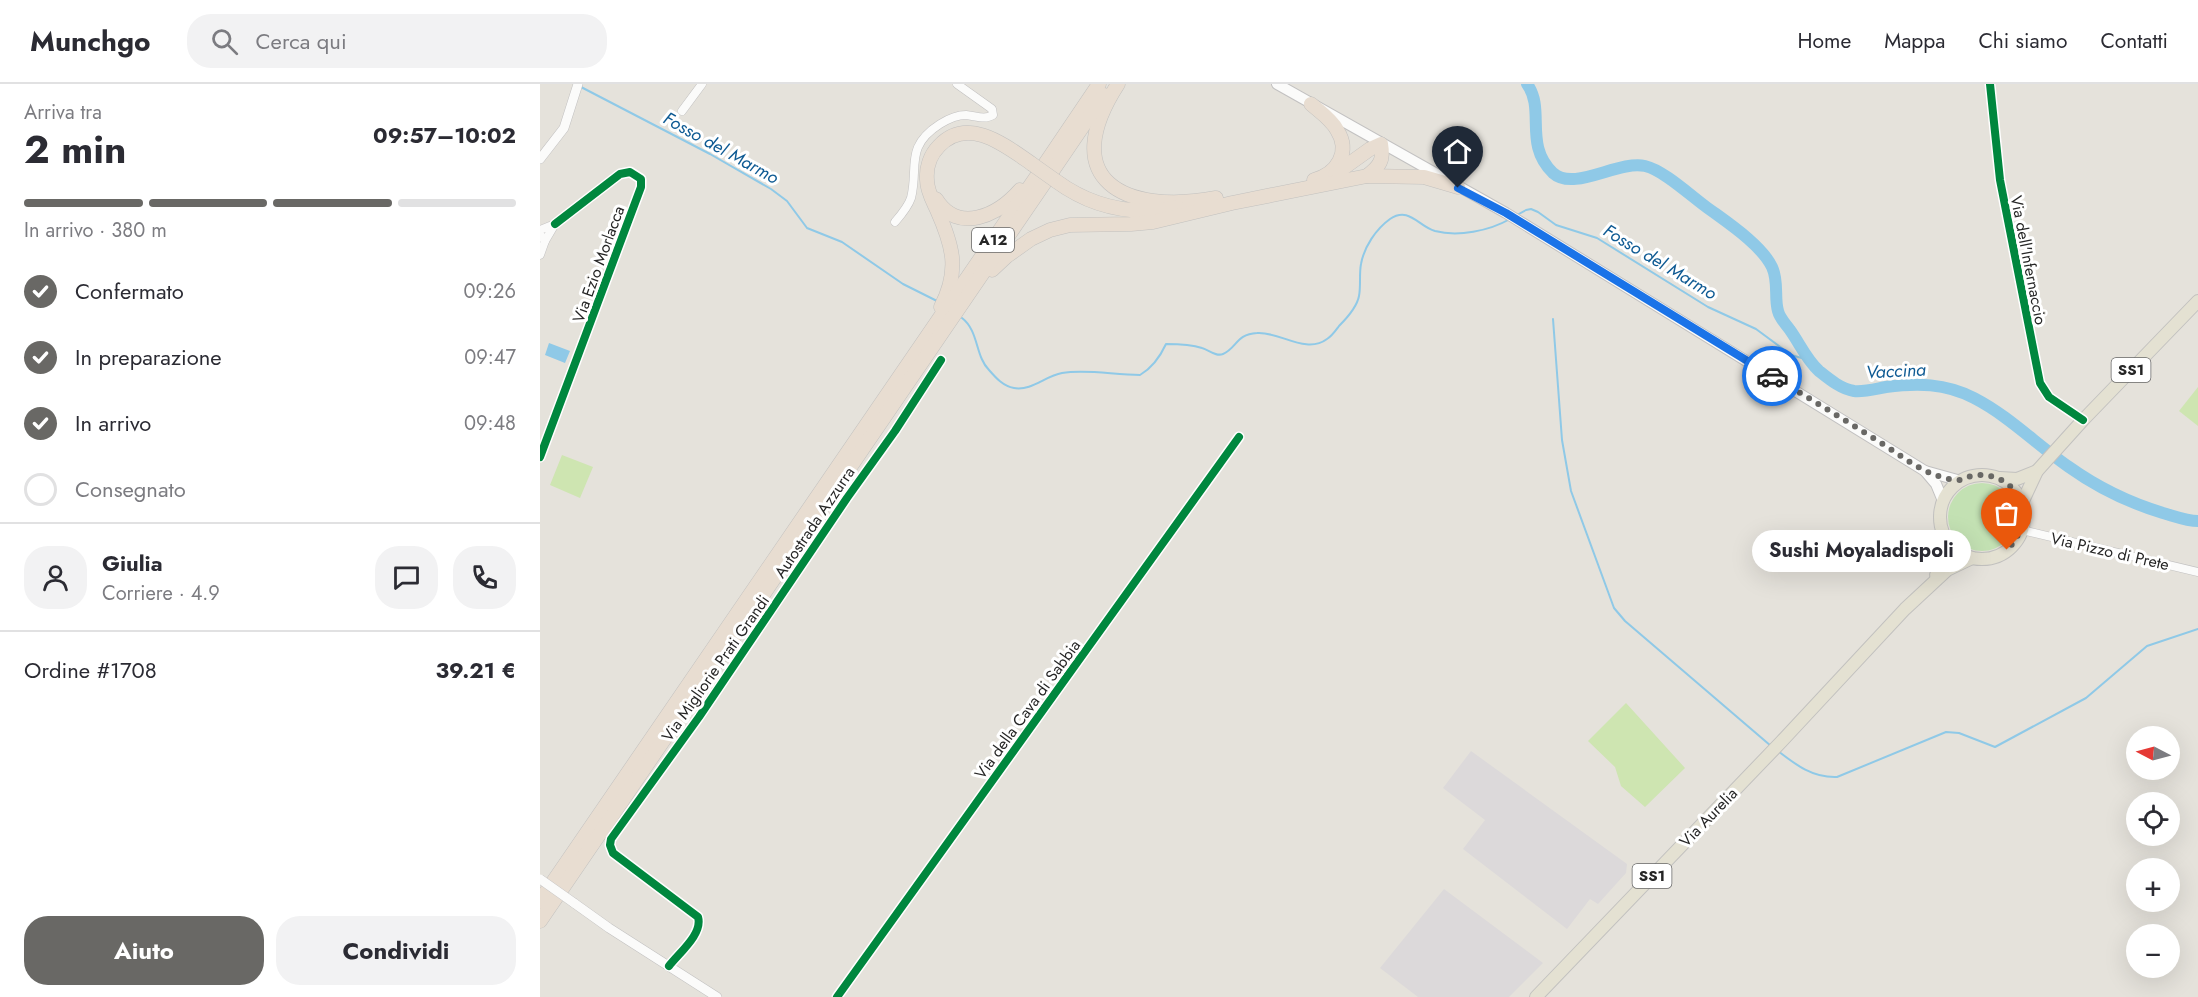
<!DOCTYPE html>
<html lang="it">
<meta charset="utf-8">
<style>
body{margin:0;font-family:Jost,sans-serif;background:#f2f2f3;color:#2b2b33;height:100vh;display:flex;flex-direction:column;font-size:22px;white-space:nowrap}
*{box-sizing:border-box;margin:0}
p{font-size:20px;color:#7c7c81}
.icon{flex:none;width:33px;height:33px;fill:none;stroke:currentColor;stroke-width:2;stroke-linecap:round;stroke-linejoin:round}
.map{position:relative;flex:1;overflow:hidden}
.sheet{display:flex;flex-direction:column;background:#fff;width:540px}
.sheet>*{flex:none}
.needle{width:39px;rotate:276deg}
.buttons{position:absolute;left:1586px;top:642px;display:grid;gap:12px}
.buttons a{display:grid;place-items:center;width:54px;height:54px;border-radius:50%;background:#fff;box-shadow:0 6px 24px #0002;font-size:30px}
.pin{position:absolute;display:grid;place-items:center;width:51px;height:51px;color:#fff;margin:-62px -26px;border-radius:50% 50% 50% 0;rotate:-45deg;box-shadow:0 0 6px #0007}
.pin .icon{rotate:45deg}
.courier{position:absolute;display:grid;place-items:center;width:60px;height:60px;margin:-30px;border:4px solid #1a73e8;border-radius:50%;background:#fff;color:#222;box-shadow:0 2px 8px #0007}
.bubble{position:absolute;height:42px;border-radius:21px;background:#fff;box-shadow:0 6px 24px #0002;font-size:20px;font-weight:700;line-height:42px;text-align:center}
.headline em{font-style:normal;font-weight:700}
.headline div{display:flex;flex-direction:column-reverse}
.headline{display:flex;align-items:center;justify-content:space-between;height:102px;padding:0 24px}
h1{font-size:39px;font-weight:700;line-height:45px}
.bar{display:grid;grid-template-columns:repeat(4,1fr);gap:9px 6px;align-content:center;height:72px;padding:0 24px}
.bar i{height:8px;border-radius:4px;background:#e1e1e2}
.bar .current{background:#696865}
.bar p{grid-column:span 4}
.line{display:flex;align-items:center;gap:15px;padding:0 24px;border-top:2px solid #e1e1e2}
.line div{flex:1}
.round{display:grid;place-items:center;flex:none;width:63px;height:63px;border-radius:24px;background:#f2f2f3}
ol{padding:0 24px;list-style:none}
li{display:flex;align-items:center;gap:18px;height:66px}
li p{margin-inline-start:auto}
li .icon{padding:6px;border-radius:50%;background:#696865;color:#fff;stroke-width:4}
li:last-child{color:#7c7c81}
li i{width:33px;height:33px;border:3px solid #e1e1e2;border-radius:50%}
.action{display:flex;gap:12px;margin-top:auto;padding:12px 24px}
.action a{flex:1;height:69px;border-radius:24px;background:#696865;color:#fff;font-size:24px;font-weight:700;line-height:69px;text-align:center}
.action a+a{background:#f2f2f3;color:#2b2b33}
header{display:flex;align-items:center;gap:36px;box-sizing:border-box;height:84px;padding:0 30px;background:#fff;border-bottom:2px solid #e1e1e2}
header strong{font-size:28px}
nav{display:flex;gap:33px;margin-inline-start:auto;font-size:21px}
.search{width:420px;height:54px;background:#f2f2f3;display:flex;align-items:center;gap:15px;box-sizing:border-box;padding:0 21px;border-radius:24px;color:#7c7c81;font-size:22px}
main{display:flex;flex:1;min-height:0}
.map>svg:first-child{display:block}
.industrial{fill:#dcd9da}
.green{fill:#c3e1b3}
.pitch{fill:#cee5b1}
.water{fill:#8fc9e7}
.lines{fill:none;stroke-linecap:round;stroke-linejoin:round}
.stream{stroke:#8fc9e7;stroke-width:2}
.river{stroke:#8fc9e7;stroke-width:12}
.minor-casing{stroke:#c2c1c1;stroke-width:9}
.tertiary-casing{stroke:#c2c1c1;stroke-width:10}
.secondary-casing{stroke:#c2c1c1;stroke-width:12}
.primary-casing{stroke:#c2c1bf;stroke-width:14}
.motorway-casing{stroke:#c2c1bf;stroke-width:15}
.minor{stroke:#fbfbfa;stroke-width:8}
.tertiary{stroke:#fbfbfa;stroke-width:9}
.secondary{stroke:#fbfbfa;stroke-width:10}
.primary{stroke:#e4e1d2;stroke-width:12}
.motorway{stroke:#e8ddd1;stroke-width:14}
.tertiary-bridge-casing{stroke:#c2c1c1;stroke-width:10;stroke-linecap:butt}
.motorway-bridge-casing{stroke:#c2c1bf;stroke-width:15;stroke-linecap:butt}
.tertiary-bridge{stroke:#fbfbfa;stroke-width:9}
.motorway-bridge{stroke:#e8ddd1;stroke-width:14}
.cycleway-casing{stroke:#fff;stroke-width:11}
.cycleway{stroke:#00873e;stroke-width:8}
.done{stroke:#696865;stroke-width:6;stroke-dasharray:0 10.8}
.route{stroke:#1a73e8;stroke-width:8}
.labels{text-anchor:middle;stroke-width:6;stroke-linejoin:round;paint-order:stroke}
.shield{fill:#fff;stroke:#676767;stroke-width:1.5}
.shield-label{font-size:15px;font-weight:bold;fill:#262626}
.street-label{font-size:16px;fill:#262626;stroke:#fff}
.water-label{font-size:18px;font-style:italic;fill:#0e5a93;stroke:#fff}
</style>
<header>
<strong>Munchgo</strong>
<div class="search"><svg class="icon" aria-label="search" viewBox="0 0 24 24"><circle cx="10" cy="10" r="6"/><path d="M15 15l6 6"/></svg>Cerca qui</div>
<nav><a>Home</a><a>Mappa</a><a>Chi siamo</a><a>Contatti</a></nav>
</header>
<main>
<section class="sheet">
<div class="headline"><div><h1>2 min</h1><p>Arriva tra</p></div><em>09:57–10:02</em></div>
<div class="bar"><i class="current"></i><i class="current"></i><i class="current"></i><i></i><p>In arrivo · 380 m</p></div>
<ol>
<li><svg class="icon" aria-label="check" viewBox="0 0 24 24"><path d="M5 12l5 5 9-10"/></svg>Confermato<p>09:26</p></li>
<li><svg class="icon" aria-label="check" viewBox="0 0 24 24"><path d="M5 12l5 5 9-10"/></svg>In preparazione<p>09:47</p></li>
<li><svg class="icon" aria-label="check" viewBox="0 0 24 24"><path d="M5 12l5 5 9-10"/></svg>In arrivo<p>09:48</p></li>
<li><i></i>Consegnato</li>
</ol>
<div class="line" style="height:108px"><a class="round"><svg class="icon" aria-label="person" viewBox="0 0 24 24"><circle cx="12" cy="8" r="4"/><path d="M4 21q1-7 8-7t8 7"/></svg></a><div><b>Giulia</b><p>Corriere · 4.9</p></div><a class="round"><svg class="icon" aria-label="chat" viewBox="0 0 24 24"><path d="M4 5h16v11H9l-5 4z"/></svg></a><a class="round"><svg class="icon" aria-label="phone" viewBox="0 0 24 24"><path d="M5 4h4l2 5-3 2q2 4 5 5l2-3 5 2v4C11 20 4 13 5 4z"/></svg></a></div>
<div class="line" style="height:78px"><div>Ordine #1708</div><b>39.21 €</b></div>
<div class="action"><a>Aiuto</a><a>Condividi</a></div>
</section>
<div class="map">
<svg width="1658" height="913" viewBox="0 0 1658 913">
<rect width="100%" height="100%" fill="#e5e2db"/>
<g class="industrial">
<polygon points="931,667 1087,780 1086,789 1058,820 1050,815 1027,845 923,765 945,736 903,704"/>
<polygon points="904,805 1003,879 969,913 878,913 840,884"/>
</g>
<circle class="green" cx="1442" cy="433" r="34"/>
<g class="pitch">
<polygon points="1658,303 1658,342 1639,327"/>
<polygon points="22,371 53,383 40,414 10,401"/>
<polygon points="1086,619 1145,684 1105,723 1081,702 1075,683 1048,657"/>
</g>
<polygon class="water" points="9,259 30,267 25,279 5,271"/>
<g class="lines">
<g class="stream">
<polyline points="41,3 170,70 231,105 247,117 267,144 302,158 363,200 397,217"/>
<polyline points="977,131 986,126 991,125 998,128 1016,141 1057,154 1168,223 1216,245 1251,271 1269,276"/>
<path d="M422,234C439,247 435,272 449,286C456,294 463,302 474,304C492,307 505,292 522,289C547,285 574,291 600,291C612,284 620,273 626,260C638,260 650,260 662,264C669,266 676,273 683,270C697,264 696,250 717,249C739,247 766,271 787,255C792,252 796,246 799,242C807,234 817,223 819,212C821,202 819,190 821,180C824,163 836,145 850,135C869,122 878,142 895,147C918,153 949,147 970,135"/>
<polyline points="1013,235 1022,356 1031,407 1074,524 1085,537 1231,662"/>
<path d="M1238,667C1256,681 1273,694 1297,693L1406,648L1419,649L1455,663L1546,614L1607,562L1658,545"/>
</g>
<path class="river" d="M987,0C1006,26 983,60 1013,89C1034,108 1078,76 1105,82C1123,86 1150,111 1165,122C1185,137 1221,160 1232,183C1239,198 1234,213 1238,227C1240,235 1246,240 1250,246C1260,260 1266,275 1279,287C1289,295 1301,305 1314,307C1324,308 1335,305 1346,303C1377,299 1405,299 1434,314C1469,332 1497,361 1529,383C1557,403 1590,419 1623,429C1634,432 1647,437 1658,437"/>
<defs>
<g id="minor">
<polyline points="1450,0 1460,96 1500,299 1509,313 1543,336"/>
<polyline points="142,27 162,0"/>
<path d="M355,138C361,131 368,123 371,114C379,83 364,63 400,40C408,35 417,31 426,31C436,32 445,36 453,31L452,25L417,0"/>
<polyline points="0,146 15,140 5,157 0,150"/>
<polyline points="0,171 5,157"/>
<polyline points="0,373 101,103 101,95 90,88 80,90 15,140"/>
<polyline points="1482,446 1658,488"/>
<path d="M129,882C139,869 163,850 158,833L73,769L70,761L71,755L159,633L307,414L355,347L401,276"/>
<polyline points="297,913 699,353"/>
</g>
<g id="tertiary">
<polyline points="0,75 24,44 38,0"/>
<polyline points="34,819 69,844 177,913"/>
</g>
<g id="secondary">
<polyline points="737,0 966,129 1385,387 1421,397"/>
<polyline points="1385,387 1396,400 1403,417"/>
</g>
<g id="primary">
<circle cx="1442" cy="433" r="42"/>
<polyline points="1460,394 1477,395 1497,387"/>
<polyline points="1482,419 1497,387 1543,336 1658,217"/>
<polyline points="1396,491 1404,476 1407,456"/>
<polyline points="996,913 1241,658 1365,525 1407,486 1432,474"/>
</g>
<g id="motorway">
<path d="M578,0C516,96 584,131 676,114"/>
<path d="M771,20C780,28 791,35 797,46C811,68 797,90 774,96"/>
<polyline points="503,83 559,0"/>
<polyline points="511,89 564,11"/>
<path d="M795,90L830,65L841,60C844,76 840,82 827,92"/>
<path d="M516,97C553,124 594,132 638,123"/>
<path d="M396,115C418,151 458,131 480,106"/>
<polyline points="452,186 467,172 491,155 510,146 530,141 591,140 613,138 692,119 827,92 884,93 918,103"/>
<path d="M401,223C420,186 413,162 397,126C393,117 387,107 387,96C386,84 390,71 399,62C428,31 466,62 492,80"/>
<polyline points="0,817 497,92"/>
<polyline points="0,837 505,98"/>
</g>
</defs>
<use href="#minor" class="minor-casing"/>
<use href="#tertiary" class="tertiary-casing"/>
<use href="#secondary" class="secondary-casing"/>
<use href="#primary" class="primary-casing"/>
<use href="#motorway" class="motorway-casing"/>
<use href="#minor" class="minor"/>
<use href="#tertiary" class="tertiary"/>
<use href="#secondary" class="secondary"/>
<use href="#primary" class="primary"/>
<use href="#motorway" class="motorway"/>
<defs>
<polyline id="tertiary-bridge" points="0,795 34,819"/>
<polyline id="motorway-bridge" points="492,80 516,97"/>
</defs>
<use href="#tertiary-bridge" class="tertiary-bridge-casing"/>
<use href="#motorway-bridge" class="motorway-bridge-casing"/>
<use href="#tertiary-bridge" class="tertiary-bridge"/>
<use href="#motorway-bridge" class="motorway-bridge"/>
<defs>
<g id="cycleway">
<polyline points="1450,0 1460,96 1500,299 1509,313 1543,336"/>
<polyline points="0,373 101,103 101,95 90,88 80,90 15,140"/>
<path d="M129,882C139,869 163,850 158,833L73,769L70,761L71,755L159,633L307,414L355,347L401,276"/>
<polyline points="297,913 699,353"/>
</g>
</defs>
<use href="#cycleway" class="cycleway-casing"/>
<use href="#cycleway" class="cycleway"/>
</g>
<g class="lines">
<path class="done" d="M1232,292C1269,314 1305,336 1341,359C1356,368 1372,381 1388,388C1397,392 1409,396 1419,396C1423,396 1427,393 1432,392C1445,389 1460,393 1470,402C1490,421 1485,448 1467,466"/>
<polyline class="route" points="918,104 966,129 1232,292"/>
</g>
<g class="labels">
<g class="shield">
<rect x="432" y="144" width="42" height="24" rx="4.5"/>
<rect x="1571.5" y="274" width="39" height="24" rx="4.5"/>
<rect x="1092.5" y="780" width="39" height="24" rx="4.5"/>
</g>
<g class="shield-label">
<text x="453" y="161">A12</text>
<text x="1591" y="291">SS1</text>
<text x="1112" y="797">SS1</text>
</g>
<g class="street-label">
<text transform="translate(1489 176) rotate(79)" y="6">Via dell'Infernaccio</text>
<text transform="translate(58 180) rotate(-70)" y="6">Via Ezio Morlacca</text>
<text transform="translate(274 438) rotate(-56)" y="6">Autostrada Azzurra</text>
<text transform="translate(1570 467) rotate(13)" y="6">Via Pizzo di Prete</text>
<text transform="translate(175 584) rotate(-55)" y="6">Via Migliorie Prati Grandi</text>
<text transform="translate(487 625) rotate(-54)" y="6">Via della Cava di Sabbia</text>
<text transform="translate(1168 733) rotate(-46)" y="6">Via Aurelia</text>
</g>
<g class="water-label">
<text transform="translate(181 64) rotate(29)" y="6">Fosso del Marmo</text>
<text transform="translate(1120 178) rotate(31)" y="6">Fosso del Marmo</text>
<text transform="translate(1356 287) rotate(-3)" y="6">Vaccina</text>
</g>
</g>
</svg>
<div class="buttons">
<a><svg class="needle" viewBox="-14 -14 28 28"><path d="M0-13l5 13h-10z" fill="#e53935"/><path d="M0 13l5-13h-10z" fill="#7c7c81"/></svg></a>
<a><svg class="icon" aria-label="locate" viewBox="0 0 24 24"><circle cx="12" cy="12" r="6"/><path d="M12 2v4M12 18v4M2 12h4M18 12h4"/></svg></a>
<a>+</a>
<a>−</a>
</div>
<div class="pin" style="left:1467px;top:466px;background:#ea580c"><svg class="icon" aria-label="bag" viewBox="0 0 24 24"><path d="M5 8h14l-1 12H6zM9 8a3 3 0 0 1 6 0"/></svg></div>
<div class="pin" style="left:918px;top:104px;background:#1f2937"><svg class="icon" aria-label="home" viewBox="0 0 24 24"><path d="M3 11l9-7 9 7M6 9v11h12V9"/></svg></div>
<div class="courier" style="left:1232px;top:292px"><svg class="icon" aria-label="car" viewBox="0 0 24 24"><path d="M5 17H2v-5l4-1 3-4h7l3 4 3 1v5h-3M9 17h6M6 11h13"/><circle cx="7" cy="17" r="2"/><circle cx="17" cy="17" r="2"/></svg></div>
<div class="bubble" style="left:1212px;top:446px;width:219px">Sushi Moyaladispoli</div>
</div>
</main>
